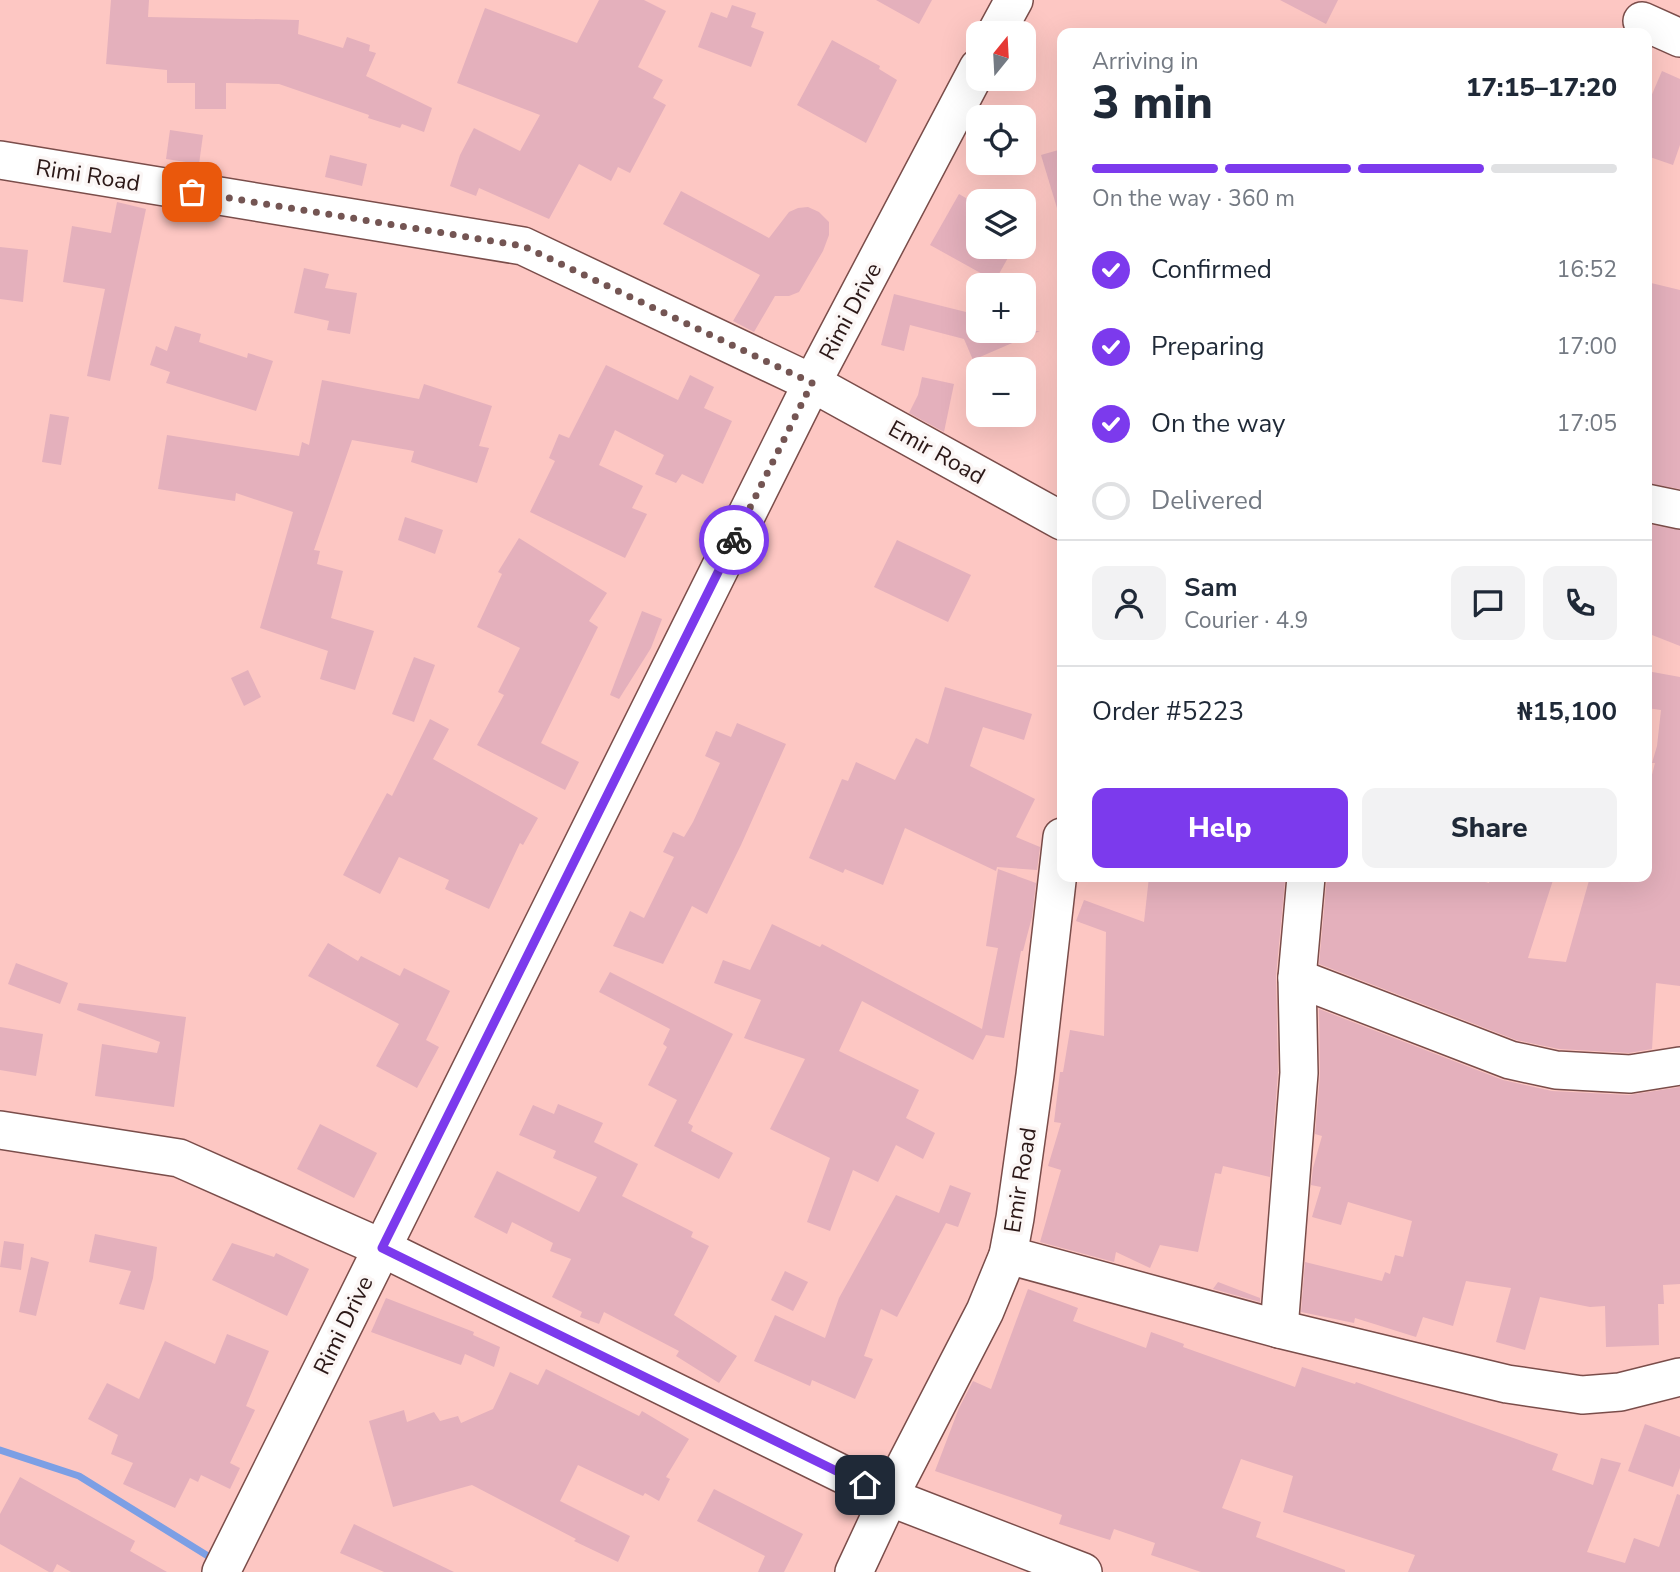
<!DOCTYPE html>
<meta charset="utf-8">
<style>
body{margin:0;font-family:"Nunito Sans",sans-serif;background:#f2f2f3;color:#1f2937;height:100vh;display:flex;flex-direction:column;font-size:26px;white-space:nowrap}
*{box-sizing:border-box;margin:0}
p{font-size:23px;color:#747a83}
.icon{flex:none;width:38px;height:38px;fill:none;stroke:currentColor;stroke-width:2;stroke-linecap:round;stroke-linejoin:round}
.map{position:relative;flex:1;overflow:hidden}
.sheet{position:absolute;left:1057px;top:28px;width:595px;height:854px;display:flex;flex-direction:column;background:#fff;border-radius:14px;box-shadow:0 7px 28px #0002}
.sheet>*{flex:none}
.needle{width:46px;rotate:18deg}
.fabs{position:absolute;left:966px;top:21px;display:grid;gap:14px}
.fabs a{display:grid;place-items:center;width:70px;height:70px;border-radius:14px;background:#fff;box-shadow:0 7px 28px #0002;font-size:35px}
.pin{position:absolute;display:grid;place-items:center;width:60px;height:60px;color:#fff;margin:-30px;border-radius:14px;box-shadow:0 4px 10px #0006}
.courier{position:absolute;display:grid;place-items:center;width:70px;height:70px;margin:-35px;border:5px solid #7c3aed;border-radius:50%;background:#fff;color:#222;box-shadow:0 2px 9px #0007}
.overview em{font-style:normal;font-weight:800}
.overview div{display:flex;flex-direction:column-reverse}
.overview{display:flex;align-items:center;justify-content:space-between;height:119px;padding:0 35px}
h1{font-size:46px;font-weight:800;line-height:52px}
.bar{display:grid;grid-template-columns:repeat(4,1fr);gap:10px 7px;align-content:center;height:84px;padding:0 35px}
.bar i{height:9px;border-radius:5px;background:#e0e1e3}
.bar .active{background:#7c3aed}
.bar p{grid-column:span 4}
.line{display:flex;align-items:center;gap:18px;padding:0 35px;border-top:2px solid #e0e1e3}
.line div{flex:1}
.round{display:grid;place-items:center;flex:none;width:74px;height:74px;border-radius:14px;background:#f2f2f3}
ol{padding:0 35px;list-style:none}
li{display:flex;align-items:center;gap:21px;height:77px}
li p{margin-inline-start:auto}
li .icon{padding:7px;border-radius:50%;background:#7c3aed;color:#fff;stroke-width:4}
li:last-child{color:#747a83}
li i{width:38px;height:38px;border:4px solid #e0e1e3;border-radius:50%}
.primary-button{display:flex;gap:14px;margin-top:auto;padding:14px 35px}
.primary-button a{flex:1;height:80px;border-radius:14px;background:#7c3aed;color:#fff;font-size:28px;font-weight:800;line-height:80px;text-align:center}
.primary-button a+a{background:#f2f2f3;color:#1f2937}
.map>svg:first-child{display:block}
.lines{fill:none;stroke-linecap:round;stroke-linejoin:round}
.stream{stroke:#7c9fe5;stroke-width:7}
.building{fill:#e4b0bc}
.minor-casing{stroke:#7a4d4a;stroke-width:40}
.minor{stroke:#fff;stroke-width:37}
.done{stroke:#745553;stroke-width:7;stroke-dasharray:0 12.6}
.route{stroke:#7c3aed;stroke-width:9}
.labels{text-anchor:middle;stroke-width:7;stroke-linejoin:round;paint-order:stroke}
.street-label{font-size:23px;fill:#2b1817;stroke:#fbf6f5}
</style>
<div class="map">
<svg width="1680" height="1572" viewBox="0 0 1680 1572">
<rect width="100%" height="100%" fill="#fdc7c3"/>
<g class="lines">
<polyline class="stream" points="0,1450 79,1476 216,1561"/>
</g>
<g class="building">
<polygon points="111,0 149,0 148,17 299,20 298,34 343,48 347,37 370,45 369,51 376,53 366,76 432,108 424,132 402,124 400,128 368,118 369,115 279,84 226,83 226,109 195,109 195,83 167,83 167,70 106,64"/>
<polygon points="599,0 644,0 666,11 638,67 663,80 653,98 666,105 630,173 618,167 611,181 579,164 549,219 479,188 476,196 450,186 460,155 474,128 520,151 540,115 457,83 485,8 577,43"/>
<polygon points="876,0 932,0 919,24"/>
<polygon points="1280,0 1338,0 1326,24"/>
<polygon points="732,5 756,13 751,27 764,32 751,67 698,47 711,12 727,18"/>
<polygon points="832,40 880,66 879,69 897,80 866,143 797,105"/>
<polygon points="1662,71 1680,79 1680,145 1673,165 1647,156 1647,106"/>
<polygon points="170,130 203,135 199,164 166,159"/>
<polygon points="1062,149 1062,208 1057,208 1041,155"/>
<polygon points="330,155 367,164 362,186 325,177"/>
<polygon points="681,191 769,238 789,212 798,208 808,207 819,212 829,222 829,235 823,251 799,292 789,296 775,296 754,332 733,321 760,275 663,224"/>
<polygon points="959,194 978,205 978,247 1014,247 995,281 930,245"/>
<polygon points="117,202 146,209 110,381 87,376 105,289 63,282 72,226 111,233"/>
<polygon points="0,247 28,250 23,302 0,299"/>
<polygon points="304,268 329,274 325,288 357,293 350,334 327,330 329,321 294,313"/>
<polygon points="1647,282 1680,290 1680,489 1647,483"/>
<polygon points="894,294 978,315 978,331 1040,331 973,360 964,339 910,325 904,351 881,345"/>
<polygon points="175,326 201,334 199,342 247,358 248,353 273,361 256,411 166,383 170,372 150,365 156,346 167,351"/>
<polygon points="606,365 678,400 690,375 714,387 704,408 732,421 703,484 682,474 676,483 655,474 664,455 615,430 599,465 643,486 632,508 647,514 625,558 530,512 555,461 549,458 559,434 569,438"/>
<polygon points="922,377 954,384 944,432 909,413 918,395"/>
<polygon points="322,380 419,399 424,384 492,406 479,446 489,448 477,483 411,462 414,451 352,440 314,550 320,551 317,564 343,571 331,618 374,631 355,690 320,679 328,651 260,628 293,512 236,493 235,501 158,489 167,435 299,456 302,442 309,445"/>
<polygon points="50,414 69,417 61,465 42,462"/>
<polygon points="405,517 443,530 435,554 398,540"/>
<polygon points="1647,524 1680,530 1680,646 1647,633"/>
<polygon points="519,538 607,593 589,621 598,627 541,743 579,762 565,790 477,745 504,695 498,692 520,648 477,627 502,574 498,572"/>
<polygon points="897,540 971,575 948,622 874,587"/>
<polygon points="642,611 662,619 651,648 619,699 610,695"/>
<polygon points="414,657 435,665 414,722 392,714"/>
<polygon points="248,670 261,697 244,706 231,678"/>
<polygon points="1647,671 1680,677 1680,986 1656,983 1652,1049 1629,1053 1559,1049 1516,1040 1319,964 1327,877 1466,877 1489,883 1490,877 1554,877 1528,958 1566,962 1590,877 1647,877 1647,794 1655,763 1652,763 1657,746 1661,710 1647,708"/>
<polygon points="945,687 1032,714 1024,740 983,727 970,766 1035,799 1016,837 1040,847 1037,870 997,867 996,871 905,828 883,885 845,869 843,873 809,858 842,779 848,781 856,762 895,780 916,738 928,744"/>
<polygon points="430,719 449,729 433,759 538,818 523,845 520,843 489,909 445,889 449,880 399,857 380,894 343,875 387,793 392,796"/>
<polygon points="737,723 786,744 741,845 707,914 692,906 663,964 613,946 630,911 644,918 674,857 663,852 673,832 684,837 693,822 720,763 705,756 716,731 731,737"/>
<polygon points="998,869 1036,883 1032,917 1023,951 1021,951 1004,1038 986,1035 973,1060 862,1001 839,1051 919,1090 906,1118 935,1133 923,1159 896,1145 878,1182 853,1170 830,1231 807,1222 830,1158 770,1129 805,1059 744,1038 761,1000 714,983 723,960 750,970 772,924 820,947 822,944 982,1029 998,948 986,946"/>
<polygon points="1149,877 1228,877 1285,881 1276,976 1278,1072 1270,1177 1223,1166 1221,1174 1215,1173 1198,1252 1160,1245 1150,1268 1116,1252 1114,1262 1040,1242 1061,1170 1048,1166 1061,1123 1054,1122 1060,1072 1063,1072 1070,1030 1104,1036 1106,932 1076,921 1084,900 1144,922"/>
<polygon points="328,943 358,961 361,956 400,976 404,968 450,991 426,1040 439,1047 417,1088 376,1066 399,1024 308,976"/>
<polygon points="16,963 68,983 60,1004 8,984"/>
<polygon points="610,972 733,1034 688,1123 693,1126 691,1131 733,1153 719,1179 654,1146 677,1100 648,1085 667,1047 663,1044 670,1029 599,992"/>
<polygon points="79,1003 186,1017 174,1107 95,1096 102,1044 157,1053 160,1042 77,1010"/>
<polygon points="1319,1009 1503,1080 1552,1091 1629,1095 1680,1087 1680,1284 1663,1285 1664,1304 1658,1304 1659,1345 1606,1347 1605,1306 1590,1307 1540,1297 1525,1350 1496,1342 1511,1288 1466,1281 1453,1326 1423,1317 1416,1337 1355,1318 1354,1323 1301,1312 1305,1262 1382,1281 1385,1272 1390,1274 1395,1255 1403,1257 1412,1221 1348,1202 1341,1225 1312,1217 1321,1187 1311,1185 1313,1168 1322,1136 1315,1134 1320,1075"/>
<polygon points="0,1027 43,1034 36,1076 0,1070"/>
<polygon points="558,1104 603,1123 594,1142 638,1164 622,1196 693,1232 691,1237 709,1246 674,1315 737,1356 719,1383 676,1356 679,1351 604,1312 599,1324 580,1317 582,1312 552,1297 571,1259 550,1251 553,1243 512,1222 507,1234 474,1217 497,1171 579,1212 597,1177 553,1158 556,1151 519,1135 533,1105 554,1114"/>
<polygon points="320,1124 377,1153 354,1198 297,1169"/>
<polygon points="950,1185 971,1193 958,1227 946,1223 897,1317 881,1309 864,1356 873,1359 855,1399 812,1380 810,1386 754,1361 775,1315 825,1338 839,1298 896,1195 939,1213"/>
<polygon points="95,1234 157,1247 153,1278 144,1310 119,1304 131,1271 89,1262"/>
<polygon points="4,1241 24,1244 21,1270 0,1267"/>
<polygon points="232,1243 274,1257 276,1253 309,1269 287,1316 212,1280"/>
<polygon points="31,1257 49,1262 36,1316 19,1312"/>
<polygon points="785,1271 808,1282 793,1311 771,1300"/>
<polygon points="1218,1282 1260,1298 1260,1302 1213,1289"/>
<polygon points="1028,1289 1078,1308 1073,1321 1146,1348 1151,1332 1184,1344 1183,1347 1295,1387 1302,1367 1355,1384 1356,1382 1558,1454 1552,1470 1593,1485 1601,1458 1621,1463 1587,1552 1625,1563 1634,1538 1659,1547 1677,1494 1680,1495 1680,1572 1408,1572 1415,1555 1283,1512 1293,1476 1241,1459 1222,1508 1261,1522 1256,1537 1345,1570 1345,1572 1201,1572 1151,1555 1155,1543 1114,1529 1110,1540 1059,1524 1062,1515 935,1471 959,1408 973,1381 991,1389"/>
<polygon points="386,1298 474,1332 473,1335 500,1347 494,1367 465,1354 461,1365 371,1332"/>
<polygon points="227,1334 269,1351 246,1406 255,1410 230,1463 240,1468 230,1489 201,1475 198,1482 190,1478 175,1508 123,1484 133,1463 111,1454 118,1435 88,1419 107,1383 139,1399 165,1341 215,1364"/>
<polygon points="546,1369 639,1416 642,1411 689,1439 666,1477 670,1479 659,1501 645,1493 643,1496 578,1465 560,1501 630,1536 618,1562 574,1541 576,1539 472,1485 393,1507 369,1421 404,1410 407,1422 434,1412 440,1421 458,1416 461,1423 493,1409 510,1372 538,1385"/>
<polygon points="1645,1424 1680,1437 1680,1468 1673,1487 1628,1471"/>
<polygon points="20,1477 135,1541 130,1551 167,1572 71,1572 57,1564 53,1572 49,1572 0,1544 0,1514"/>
<polygon points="714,1489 803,1534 784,1572 758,1572 765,1556 697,1521"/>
<polygon points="354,1524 454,1572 384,1572 340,1553"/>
</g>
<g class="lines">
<defs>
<g id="minor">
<polyline points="1642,21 1680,38"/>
<polyline points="996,33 1014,0"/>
<polyline points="0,160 523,246 812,383 1062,521"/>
<polyline points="1647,503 1680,510"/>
<polyline points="1297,978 1510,1060 1556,1070 1630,1074 1680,1066"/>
<polyline points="0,1130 179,1158 382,1248 889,1497 1083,1572"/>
<polyline points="1008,1255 1279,1329 1507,1384 1582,1395 1620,1392 1680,1377"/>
<polyline points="1279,1329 1299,1073 1297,978 1306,877"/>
<polyline points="221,1572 812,383 978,68"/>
<polyline points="854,1572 889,1497 985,1311 1008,1255 1015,1218 1035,1075 1062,837"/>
</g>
</defs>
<use href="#minor" class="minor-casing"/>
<use href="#minor" class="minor"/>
</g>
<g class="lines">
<polyline class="done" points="192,192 523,246 812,383 734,540"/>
<polyline class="route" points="734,540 382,1248 865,1485"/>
</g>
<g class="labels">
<g class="street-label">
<text transform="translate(88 175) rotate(9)" y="8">Rimi Road</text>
<text transform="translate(850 311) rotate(-62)" y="8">Rimi Drive</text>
<text transform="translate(937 452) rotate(29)" y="8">Emir Road</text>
<text transform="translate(1020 1180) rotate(-81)" y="8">Emir Road</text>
<text transform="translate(343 1325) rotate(-64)" y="8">Rimi Drive</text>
</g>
</g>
</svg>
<div class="fabs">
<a><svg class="needle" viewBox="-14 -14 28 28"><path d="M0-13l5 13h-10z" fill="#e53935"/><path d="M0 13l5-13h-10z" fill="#747a83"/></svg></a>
<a><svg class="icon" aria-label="locate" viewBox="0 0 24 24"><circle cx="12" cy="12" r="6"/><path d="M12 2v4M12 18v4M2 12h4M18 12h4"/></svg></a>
<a><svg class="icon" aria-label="layers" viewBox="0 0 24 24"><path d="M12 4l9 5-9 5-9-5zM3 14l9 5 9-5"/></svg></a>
<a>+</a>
<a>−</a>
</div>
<div class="pin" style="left:192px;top:192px;background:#ea580c"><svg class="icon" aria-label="bag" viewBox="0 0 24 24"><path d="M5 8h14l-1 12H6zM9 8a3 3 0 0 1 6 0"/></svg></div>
<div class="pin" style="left:865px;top:1485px;background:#1f2937"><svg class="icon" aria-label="home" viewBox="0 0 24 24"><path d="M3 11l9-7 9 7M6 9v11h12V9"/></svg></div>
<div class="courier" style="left:734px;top:540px"><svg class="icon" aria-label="bike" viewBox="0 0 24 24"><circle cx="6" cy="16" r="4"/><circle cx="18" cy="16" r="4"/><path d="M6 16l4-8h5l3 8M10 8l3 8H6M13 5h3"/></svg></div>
<section class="sheet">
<div class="overview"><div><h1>3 min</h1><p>Arriving in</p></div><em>17:15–17:20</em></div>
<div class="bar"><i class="active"></i><i class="active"></i><i class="active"></i><i></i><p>On the way · 360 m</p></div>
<ol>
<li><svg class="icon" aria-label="check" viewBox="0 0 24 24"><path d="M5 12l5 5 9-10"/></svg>Confirmed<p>16:52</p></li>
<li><svg class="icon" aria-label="check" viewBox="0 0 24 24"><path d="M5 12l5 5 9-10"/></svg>Preparing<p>17:00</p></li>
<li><svg class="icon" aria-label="check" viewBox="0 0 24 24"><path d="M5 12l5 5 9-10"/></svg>On the way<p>17:05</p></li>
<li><i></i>Delivered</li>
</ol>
<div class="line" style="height:126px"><a class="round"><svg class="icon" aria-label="person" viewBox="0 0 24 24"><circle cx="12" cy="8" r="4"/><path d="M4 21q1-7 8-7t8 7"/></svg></a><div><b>Sam</b><p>Courier · 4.9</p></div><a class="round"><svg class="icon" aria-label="chat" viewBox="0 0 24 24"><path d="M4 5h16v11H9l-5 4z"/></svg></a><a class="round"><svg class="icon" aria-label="phone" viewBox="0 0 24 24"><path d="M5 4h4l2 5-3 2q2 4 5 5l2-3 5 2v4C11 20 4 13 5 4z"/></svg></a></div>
<div class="line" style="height:91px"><div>Order #5223</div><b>₦15,100</b></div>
<div class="primary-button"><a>Help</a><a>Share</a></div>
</section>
</div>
